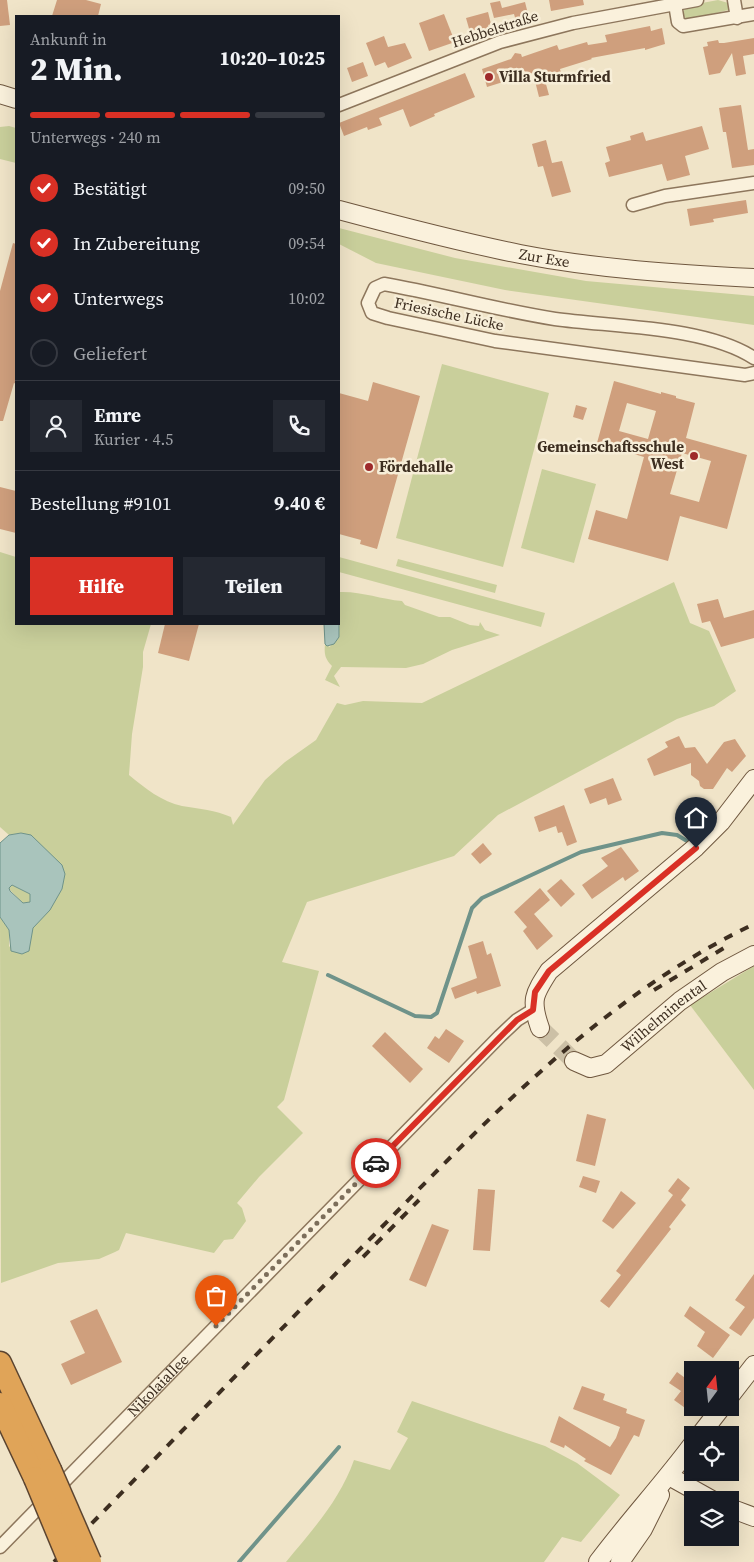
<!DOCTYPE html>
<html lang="de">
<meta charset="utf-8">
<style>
body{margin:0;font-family:"Source Serif 4",serif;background:#242831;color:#f1f3f6;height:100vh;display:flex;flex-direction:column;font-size:19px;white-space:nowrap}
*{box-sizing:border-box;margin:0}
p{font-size:16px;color:#9ea1a6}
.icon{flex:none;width:28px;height:28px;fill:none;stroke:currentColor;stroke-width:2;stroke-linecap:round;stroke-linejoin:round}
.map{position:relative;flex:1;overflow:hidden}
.drawer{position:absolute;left:15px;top:15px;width:325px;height:610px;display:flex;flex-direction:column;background:#171b24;border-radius:0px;box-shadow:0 5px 20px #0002}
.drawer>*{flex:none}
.needle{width:32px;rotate:15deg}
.fabs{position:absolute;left:684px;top:1361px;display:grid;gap:10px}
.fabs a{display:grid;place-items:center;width:55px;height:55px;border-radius:0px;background:#171b24;box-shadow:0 5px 20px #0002;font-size:25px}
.pin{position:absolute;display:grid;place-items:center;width:42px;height:42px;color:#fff;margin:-51px -21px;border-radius:50% 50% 50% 0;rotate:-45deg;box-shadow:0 0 5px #0007}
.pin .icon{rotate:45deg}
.courier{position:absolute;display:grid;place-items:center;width:50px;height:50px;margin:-25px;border:4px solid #d93025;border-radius:50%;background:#fff;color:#222;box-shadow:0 1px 6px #0007}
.head em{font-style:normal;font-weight:800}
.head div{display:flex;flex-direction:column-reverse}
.head{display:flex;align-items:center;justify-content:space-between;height:85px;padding:0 15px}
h1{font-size:32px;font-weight:800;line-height:38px}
.bar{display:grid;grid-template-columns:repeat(4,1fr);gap:8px 5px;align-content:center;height:60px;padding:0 15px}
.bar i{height:6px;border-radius:4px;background:#363941}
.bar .selected{background:#d93025}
.bar p{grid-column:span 4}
.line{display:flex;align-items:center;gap:12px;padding:0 15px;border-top:1px solid #363941}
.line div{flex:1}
.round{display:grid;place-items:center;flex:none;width:52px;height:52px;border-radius:0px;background:#242831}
ol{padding:0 15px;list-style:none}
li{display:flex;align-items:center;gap:15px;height:55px}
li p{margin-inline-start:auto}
li .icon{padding:5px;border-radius:50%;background:#d93025;color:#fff;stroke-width:4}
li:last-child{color:#9ea1a6}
li i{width:28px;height:28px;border:2px solid #363941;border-radius:50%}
.button{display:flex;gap:10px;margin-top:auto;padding:10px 15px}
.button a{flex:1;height:58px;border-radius:0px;background:#d93025;color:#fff;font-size:20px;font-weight:800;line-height:58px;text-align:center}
.button a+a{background:#242831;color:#f1f3f6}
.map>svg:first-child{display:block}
.green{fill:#c9cf9b}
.water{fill:#a9c4bc;stroke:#6f938a;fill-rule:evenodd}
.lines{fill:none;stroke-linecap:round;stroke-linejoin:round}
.stream{stroke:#6f938a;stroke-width:4}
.building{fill:#cf9f7d;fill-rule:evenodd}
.secondary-tunnel{stroke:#ccc0a6;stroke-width:18;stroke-dasharray:18 9;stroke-linecap:butt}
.street-casing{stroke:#8d765c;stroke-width:15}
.secondary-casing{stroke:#6f573f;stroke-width:20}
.highway-casing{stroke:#5b4430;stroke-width:25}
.street{stroke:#faf1dc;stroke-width:12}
.secondary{stroke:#faf1dc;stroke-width:18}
.highway{stroke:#e0a458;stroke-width:22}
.rail{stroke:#3d2e20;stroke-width:4;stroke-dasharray:9 9;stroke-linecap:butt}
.highway-bridge-casing{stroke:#5b4430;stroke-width:25;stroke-linecap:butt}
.highway-bridge{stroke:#e0a458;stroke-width:22}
.done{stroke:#7c6e5b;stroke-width:5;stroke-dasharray:0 9}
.route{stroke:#d93025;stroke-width:6}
.poi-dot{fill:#9e2a2b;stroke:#f7eed8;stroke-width:2}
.labels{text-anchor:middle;stroke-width:5;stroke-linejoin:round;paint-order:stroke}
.street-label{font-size:15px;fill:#3d2e20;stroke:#f7eed8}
.poi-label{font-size:15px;font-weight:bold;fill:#3d2e20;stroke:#f7eed8;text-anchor:start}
</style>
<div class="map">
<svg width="754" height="1562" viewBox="0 0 754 1562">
<rect width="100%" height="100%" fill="#f0e4c8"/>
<g class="green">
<polygon points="718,0 728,3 728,10 688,20 682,15 686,6"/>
<polygon points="9,126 16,128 16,163 0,159 0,127"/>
<polygon points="339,228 455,258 586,281 754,296 754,325 505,290 376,263 339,244"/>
<polygon points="442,364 549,393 503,567 396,538"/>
<polygon points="542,469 596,484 574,563 521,548"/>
<path d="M0,552L16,557V624H151L143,652V667L132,734L129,775C145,788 162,802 182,806C200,809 215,810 231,817L233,825L265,780L285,762L316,740L337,703L345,705L363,701L422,703L674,582L690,623L709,631L736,691L714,706L677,719L498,815L454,856L307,902L282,962L319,971L284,1100L277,1107L303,1133L259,1177L237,1203L242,1208L246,1221L233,1239L224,1240L214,1253L126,1233L119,1250L115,1252L99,1259L58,1263L1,1283L0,917L9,930V947C32,929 47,915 62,889L21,833L9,835L0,827Z"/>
<polygon points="339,557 545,613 541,627 339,572"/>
<polygon points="398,559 497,585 495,593 396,566"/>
<path d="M339,592C361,591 380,599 402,601L405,605L439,617H450L470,625L479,626L480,622L485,630L500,635L452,650L423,664L406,668L341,667L334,676L340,687L325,680L332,666C325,659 324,654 325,644L330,647L339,623Z"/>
<polygon points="12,885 30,894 30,902 23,903 10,890 9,888"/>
<polygon points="754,966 754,1090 690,1005"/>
<path d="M412,1401L545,1446L577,1463L620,1495L581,1542L562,1537L544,1562H286C313,1529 340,1500 354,1460L390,1470L408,1438L397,1432Z"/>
</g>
<g class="water">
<polygon points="339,622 339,637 334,644 327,646 325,644 324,624 339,624"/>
<path d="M21,833L31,835L62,865L65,874L62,889L50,910L33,928L29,951L22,954L11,951L9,930L0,917V843L9,835ZM12,885L30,894V902L23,903L10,891L9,888Z"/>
</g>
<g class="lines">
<g class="stream">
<polyline points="328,975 415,1016 431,1017 437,1013 472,908 482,898 581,852 662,833 677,835 687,841"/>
<polyline points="239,1562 339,1447"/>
</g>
</g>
<g class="building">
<polygon points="0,0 7,0 10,25 0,26"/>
<polygon points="57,0 86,0 101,4 98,16 52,16"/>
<polygon points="549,0 583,0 584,5 551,11"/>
<polygon points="500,1 502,8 525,2 529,18 516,21 514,14 494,18 490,3"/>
<polygon points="488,12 491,24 488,25 490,30 478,33 477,29 470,32 466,18"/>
<polygon points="444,14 455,42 429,51 419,23"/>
<polygon points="650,26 651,31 662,28 665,44 645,50 645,48 591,58 592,59 560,69 561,73 544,77 549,95 539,97 533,73 526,74 525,71 501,77 503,82 487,87 482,69 511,59 515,53 521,54 522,57 557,45 559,50 587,42 588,45 607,42 605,35"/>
<polygon points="384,36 388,47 405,43 412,58 388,68 385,62 375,66 366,43"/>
<polygon points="754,38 754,54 743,56 746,74 736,76 732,53 720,73 709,75 703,47 708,46 707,42 718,40 719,43 724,43"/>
<polygon points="363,62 368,76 352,82 347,68"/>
<polygon points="465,73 475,97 434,114 435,116 410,127 403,109 379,118 382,125 368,130 367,127 344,136 339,123"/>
<polygon points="741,105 748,150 754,149 754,165 732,168 726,132 723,132 719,108"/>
<polygon points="702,126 709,149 685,156 690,175 667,181 662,164 609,177 605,163 610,161 606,147 631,140 630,136 643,132 646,141"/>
<polygon points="546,140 552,163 562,161 571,192 552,197 543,166 538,167 532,144"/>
<polygon points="746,200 748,213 713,219 714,222 690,226 687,209"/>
<polygon points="13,243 16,244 16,384 14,383 3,421 0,421 0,291"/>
<path d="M614,381L661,394V392L676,396V398L695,403L686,438L747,455L727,529L680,516L668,561L588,539L596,510L627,519L644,457L597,443ZM627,403L656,411L648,439L619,431ZM682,453L711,461L699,502L670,494Z"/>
<polygon points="373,382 420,396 377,549 360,544 361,540 339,534 339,393 368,401"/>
<polygon points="576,405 587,408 583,420 573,417"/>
<polygon points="0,487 16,491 16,533 0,529"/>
<polygon points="718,599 724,618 754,610 754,638 721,647 710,621 702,623 697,604"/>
<polygon points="165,624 199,624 189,661 158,653"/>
<polygon points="679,736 685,748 695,747 707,764 724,742 735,739 746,756 732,772 727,768 713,789 704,789 700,786 699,781 691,775 691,763 654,776 647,759 668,747 665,742"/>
<polygon points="613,778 622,800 608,805 606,798 590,804 584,789"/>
<polygon points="564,805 577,842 567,846 562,832 558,833 556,826 539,832 534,817"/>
<polygon points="483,843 492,854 480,864 471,854"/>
<polygon points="621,847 639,871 625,881 623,877 592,899 582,885 608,866 601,858"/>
<polygon points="561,879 575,894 561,907 547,891"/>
<polygon points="540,888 550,900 534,914 553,936 537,950 523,931 527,927 514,912"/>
<polygon points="483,941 487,955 491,953 501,986 477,994 476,991 455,999 451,988 477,978 468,946"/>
<polygon points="446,1029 464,1041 449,1063 427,1048 435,1036 439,1039"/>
<polygon points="385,1032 423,1069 410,1083 372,1046"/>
<polygon points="587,1114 606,1119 595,1166 576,1161"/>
<polygon points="583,1176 600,1181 596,1193 579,1187"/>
<polygon points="678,1178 690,1188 681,1200 686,1205 669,1227 671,1229 609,1308 600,1301 621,1275 616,1271 673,1195 668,1191"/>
<polygon points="478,1189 495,1190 490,1251 473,1250"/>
<polygon points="621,1191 636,1203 613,1229 602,1221"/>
<polygon points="432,1224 449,1230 426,1287 409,1280"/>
<polygon points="754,1274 754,1318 741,1336 729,1328 745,1307 735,1300"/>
<polygon points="690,1306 730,1335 713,1358 697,1346 705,1332 684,1316"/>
<polygon points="97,1309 122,1362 71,1385 61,1364 85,1353 70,1321"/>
<polygon points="677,1372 692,1383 692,1404 688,1410 674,1400 681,1391 669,1383"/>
<polygon points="582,1386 605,1394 603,1400 627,1409 626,1413 645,1420 639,1437 634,1435 611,1475 584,1461 586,1459 565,1445 564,1448 550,1442 559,1416 610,1447 616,1438 620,1427 573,1409"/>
</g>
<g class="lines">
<polyline class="secondary-tunnel" points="540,1028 574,1061"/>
<defs>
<g id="street">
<polyline points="734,0 737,18"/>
<polyline points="675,4 678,22 683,26 754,14"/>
<polyline points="339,105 500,42 573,23 697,0"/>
<polyline points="633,205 665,196 754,183"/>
<path d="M754,358C705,326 613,327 555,319C497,310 441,294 384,284L375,288L368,303L372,313L388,318L495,341L745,375L754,373"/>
<path id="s1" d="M0,1547L500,1036L517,1020L533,1010"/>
</g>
<g id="secondary">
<polyline points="0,94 16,99"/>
<path id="s2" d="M339,210C399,226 459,242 520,254C597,269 676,274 754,278"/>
<path d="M540,1028C530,1000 534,994 549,971L696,847L721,822L754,779"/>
<path id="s3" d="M574,1061L590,1068L606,1064L680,1001L722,972L754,955"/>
<polyline points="730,1396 754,1365"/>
<polyline points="700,1435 721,1408"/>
<polyline points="669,1476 712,1500"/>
<polyline points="730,1508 754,1517"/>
<path d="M598,1562C628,1522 662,1485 692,1445"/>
<polyline points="620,1562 643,1529 660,1495"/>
</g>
<g id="highway">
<polyline points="0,1363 50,1470"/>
<polyline points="0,1404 35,1478"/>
</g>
</defs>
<use href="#street" class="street-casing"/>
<use href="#secondary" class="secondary-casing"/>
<use href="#highway" class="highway-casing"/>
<use href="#street" class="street"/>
<use href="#secondary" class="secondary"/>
<use href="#highway" class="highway"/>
<g class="rail">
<polyline points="654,990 729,945"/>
<polyline points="363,1257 419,1200"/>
<path d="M54,1562C160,1454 265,1345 372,1237C488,1119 602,997 754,924"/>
</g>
<defs>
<g id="highway-bridge">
<polyline points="50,1470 90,1562"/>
<polyline points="35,1478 70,1562"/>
</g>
</defs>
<use href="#highway-bridge" class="highway-bridge-casing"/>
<use href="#highway-bridge" class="highway-bridge"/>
</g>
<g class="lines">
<polyline class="done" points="216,1326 376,1163"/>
<polyline class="route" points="376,1163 517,1020 533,1010 535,992 549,971 696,848"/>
</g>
<g class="poi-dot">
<circle cx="489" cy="77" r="5"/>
<circle cx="694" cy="456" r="5"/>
<circle cx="369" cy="467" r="5"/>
</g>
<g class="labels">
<g class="street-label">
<text transform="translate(495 29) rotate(-18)" y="5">Hebbelstraße</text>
<text dy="5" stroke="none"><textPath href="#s2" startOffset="211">Zur Exe</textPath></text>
<text transform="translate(449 314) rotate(12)" y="5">Friesische Lücke</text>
<text dy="5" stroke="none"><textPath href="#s3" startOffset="109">Wilhelminental</textPath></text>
<text dy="5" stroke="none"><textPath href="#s1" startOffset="226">Nikolaiallee</textPath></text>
</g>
<g class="poi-label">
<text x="499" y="82">Villa Sturmfried</text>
<text x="684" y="452" text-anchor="end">Gemeinschaftsschule<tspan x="684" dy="17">West</tspan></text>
<text x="379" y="472">Fördehalle</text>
</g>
</g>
</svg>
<div class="fabs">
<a><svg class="needle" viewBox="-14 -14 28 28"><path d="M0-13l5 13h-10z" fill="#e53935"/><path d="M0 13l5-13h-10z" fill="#9ea1a6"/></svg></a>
<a><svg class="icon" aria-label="locate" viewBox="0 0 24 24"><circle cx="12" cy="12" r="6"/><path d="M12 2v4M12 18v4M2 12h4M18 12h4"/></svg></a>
<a><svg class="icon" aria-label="layers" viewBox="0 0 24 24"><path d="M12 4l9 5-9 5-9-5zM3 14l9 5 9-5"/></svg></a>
</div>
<div class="pin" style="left:216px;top:1326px;background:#ea580c"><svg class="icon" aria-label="bag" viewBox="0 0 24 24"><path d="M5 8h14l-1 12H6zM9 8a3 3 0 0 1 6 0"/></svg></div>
<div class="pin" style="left:696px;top:848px;background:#1f2937"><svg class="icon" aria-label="home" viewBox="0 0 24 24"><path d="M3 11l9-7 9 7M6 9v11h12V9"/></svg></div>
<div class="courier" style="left:376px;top:1163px"><svg class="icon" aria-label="car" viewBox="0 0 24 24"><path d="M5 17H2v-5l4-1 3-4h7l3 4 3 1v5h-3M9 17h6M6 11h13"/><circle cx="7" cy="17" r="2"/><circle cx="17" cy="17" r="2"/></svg></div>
<section class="drawer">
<div class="head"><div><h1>2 Min.</h1><p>Ankunft in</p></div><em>10:20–10:25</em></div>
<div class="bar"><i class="selected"></i><i class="selected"></i><i class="selected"></i><i></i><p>Unterwegs · 240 m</p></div>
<ol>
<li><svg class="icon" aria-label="check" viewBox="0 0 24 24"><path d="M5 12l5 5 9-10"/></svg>Bestätigt<p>09:50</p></li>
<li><svg class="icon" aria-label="check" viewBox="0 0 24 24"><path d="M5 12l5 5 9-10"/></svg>In Zubereitung<p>09:54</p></li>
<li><svg class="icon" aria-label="check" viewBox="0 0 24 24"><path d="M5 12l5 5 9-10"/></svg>Unterwegs<p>10:02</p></li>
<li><i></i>Geliefert</li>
</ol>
<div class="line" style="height:90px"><a class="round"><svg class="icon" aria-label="person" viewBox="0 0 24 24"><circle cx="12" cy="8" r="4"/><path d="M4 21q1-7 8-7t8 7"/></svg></a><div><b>Emre</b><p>Kurier · 4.5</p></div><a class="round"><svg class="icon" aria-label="phone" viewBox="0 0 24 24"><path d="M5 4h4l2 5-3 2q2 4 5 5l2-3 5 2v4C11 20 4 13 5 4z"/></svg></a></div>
<div class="line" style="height:65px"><div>Bestellung #9101</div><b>9.40 €</b></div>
<div class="button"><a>Hilfe</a><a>Teilen</a></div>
</section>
</div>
